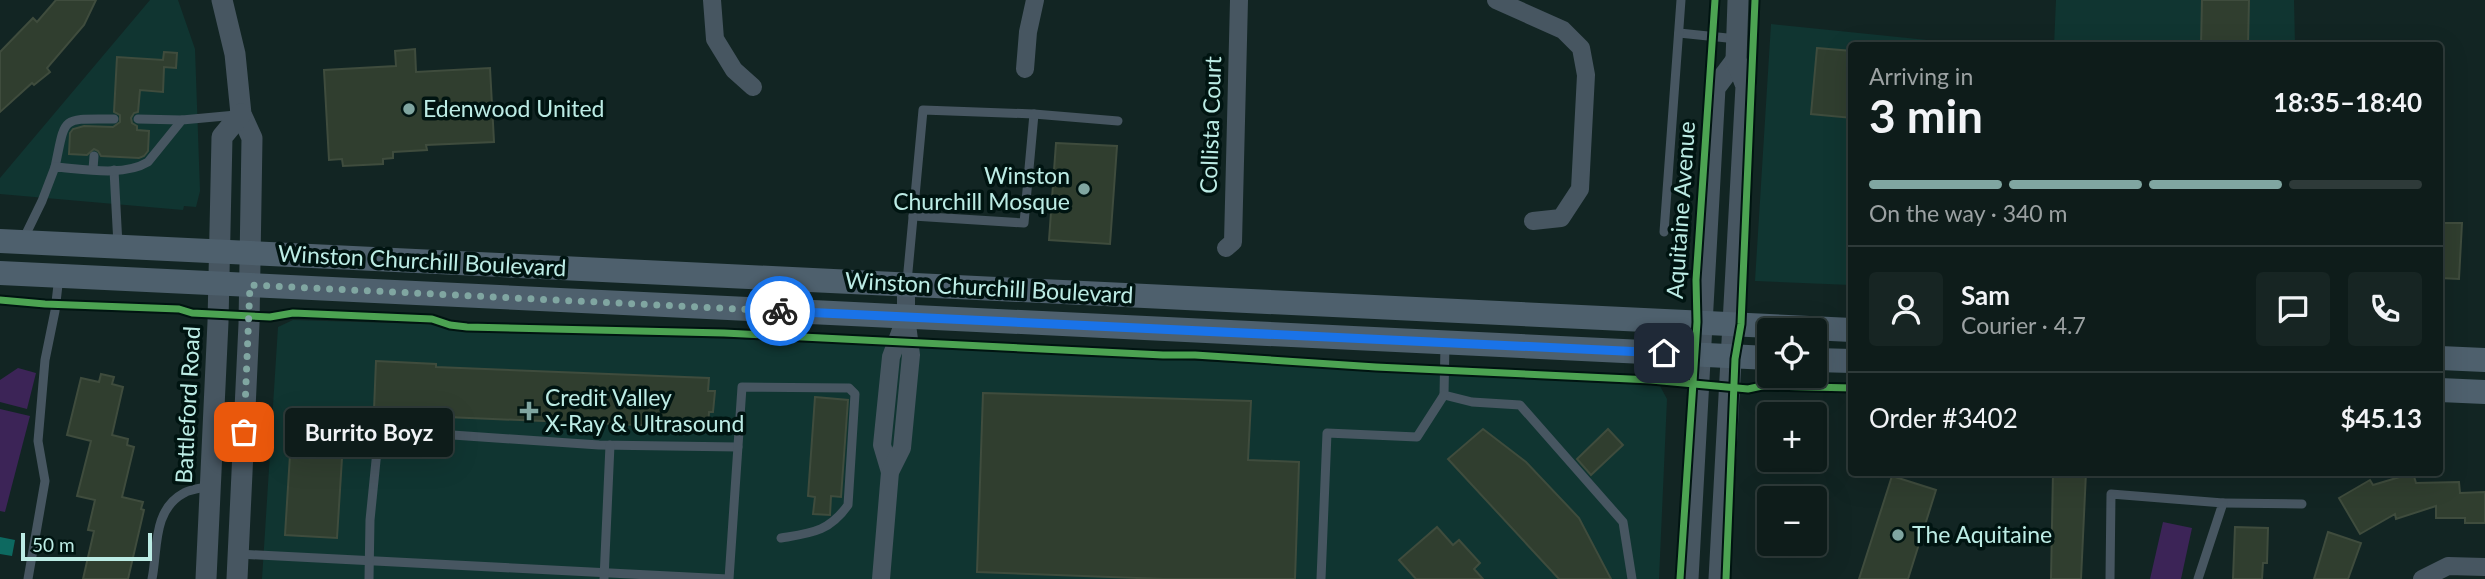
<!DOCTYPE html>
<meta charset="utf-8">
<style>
body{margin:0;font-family:Lato,sans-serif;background:#172523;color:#f1f3f6;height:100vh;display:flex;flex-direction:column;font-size:26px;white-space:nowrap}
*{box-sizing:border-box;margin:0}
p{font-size:23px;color:#9ba1a2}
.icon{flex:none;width:38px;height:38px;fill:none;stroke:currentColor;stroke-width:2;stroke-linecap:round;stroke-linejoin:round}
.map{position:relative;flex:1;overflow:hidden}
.drawer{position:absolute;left:1848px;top:42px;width:595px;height:434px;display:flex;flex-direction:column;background:#0e1c1a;border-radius:7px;box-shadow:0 7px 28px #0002,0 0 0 2px #2e3a39}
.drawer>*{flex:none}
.buttons{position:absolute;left:1757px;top:318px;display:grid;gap:14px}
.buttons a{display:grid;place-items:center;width:70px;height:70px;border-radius:7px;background:#0e1c1a;box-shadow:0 7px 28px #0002,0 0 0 2px #2e3a39;font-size:35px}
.scale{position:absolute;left:21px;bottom:18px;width:131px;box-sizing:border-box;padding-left:7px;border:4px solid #bcece5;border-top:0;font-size:19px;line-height:24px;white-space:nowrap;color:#bcece5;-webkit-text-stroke:5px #001411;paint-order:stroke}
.pin{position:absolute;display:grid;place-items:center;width:60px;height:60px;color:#fff;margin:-30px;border-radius:14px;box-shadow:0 4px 10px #0006}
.courier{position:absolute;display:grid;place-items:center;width:70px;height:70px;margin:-35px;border:5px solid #1a73e8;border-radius:50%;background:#fff;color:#222;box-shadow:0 2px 9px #0007}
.bubble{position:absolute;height:49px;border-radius:7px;background:#0e1c1a;box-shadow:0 7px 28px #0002,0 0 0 2px #2e3a39;font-size:23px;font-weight:700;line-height:49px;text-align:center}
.head em{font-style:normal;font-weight:700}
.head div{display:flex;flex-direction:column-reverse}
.head{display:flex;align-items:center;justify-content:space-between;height:119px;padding:0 21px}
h1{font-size:46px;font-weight:700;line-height:52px}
.bar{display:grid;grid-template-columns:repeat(4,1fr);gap:10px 7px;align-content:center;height:84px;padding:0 21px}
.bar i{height:9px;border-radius:5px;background:#2e3a39}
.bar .current{background:#80a6a1}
.bar p{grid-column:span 4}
.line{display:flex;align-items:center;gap:18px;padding:0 21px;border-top:2px solid #2e3a39}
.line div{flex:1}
.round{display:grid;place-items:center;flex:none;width:74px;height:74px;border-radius:7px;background:#172523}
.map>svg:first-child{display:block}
.built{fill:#103531}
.green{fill:#3c2457}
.water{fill:#0d6960}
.building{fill:#303e2f;stroke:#3f4c3d;stroke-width:2}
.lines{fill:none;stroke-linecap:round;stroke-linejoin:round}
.service{stroke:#475661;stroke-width:9}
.minor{stroke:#475661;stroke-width:18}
.tertiary{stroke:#475661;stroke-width:21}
.secondary{stroke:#4e606d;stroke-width:24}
.cycleway-casing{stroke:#001411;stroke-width:11}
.cycleway{stroke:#4ca352;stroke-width:7}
.done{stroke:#80a6a1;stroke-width:7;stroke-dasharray:0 12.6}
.route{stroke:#1a73e8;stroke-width:9}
.poi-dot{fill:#80a6a1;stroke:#001411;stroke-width:2.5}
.labels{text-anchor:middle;stroke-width:7;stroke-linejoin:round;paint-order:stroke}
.poi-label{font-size:23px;fill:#bcece5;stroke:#001411;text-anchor:start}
.street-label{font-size:23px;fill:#bcece5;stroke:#001411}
</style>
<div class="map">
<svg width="2485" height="579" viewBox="0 0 2485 579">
<rect width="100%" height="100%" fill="#122523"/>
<g class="built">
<polygon points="150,0 178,0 195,49 200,191 196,207 184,206 183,210 0,194 0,178"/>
<polygon points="2056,0 2294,0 2295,45 2054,46"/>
<polygon points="1771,24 1976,45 1852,46 1851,285 1755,281"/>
<polygon points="293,320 429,324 448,329 467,331 843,342 1655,385 1660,386 1667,399 1659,579 262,579 278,327"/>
</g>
<g class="green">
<polygon points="18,368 36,373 27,409 0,402 0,380"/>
<polygon points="0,409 30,416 5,512 0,511"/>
<polygon points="2163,522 2192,528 2181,579 2150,579"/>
</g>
<polygon class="water" points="0,537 15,540 12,556 0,554"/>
<g class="building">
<polygon points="56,0 96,0 84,25 47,68 50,72 34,85 32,83 0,112 0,52 33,18 37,22"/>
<polygon points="2202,0 2249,0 2248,46 2201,46"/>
<polygon points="1817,48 1852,51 1852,118 1811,114"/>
<polygon points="415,49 416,72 490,68 494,142 426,145 427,150 393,152 393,158 383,159 383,164 343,166 342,159 329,160 324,70 396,66 395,51"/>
<polygon points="164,52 177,53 176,68 164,67 163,92 140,90 138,112 134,113 131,118 132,123 137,126 137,130 149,131 148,151 144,156 139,158 101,156 98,151 94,149 87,155 69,154 70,133 73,129 84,126 113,127 120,122 120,115 114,112 117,57 163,60"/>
<polygon points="1056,143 1117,146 1110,244 1049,240"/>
<polygon points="2440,223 2462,223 2459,279 2440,278"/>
<polygon points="376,361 436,364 436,367 709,378 708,391 715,391 713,412 709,412 708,428 447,417 447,413 374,410"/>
<polygon points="101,374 114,377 112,384 123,387 112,435 128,439 127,445 134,447 122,497 143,502 141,509 144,510 128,579 83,579 94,531 88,530 95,500 77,496 91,441 67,435 81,378 99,382"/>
<polygon points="983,393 1251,401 1248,460 1299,462 1295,579 1164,579 977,572"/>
<polygon points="815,397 848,400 841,497 831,496 830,515 813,514 815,497 808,496"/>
<polygon points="292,423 344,426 337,538 285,535"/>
<polygon points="1483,429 1526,462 1579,518 1611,579 1559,579 1448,459"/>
<polygon points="1608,429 1623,445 1591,475 1577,459"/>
<polygon points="2053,472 2086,472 2081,579 2051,579"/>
<polygon points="2413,473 2416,483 2459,482 2460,493 2485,492 2485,523 2465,523 2465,518 2436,518 2436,506 2396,519 2395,514 2360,534 2339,498 2370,480 2373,485"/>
<polygon points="1892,476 1936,490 1908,579 1859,579"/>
<polygon points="1437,527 1453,545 1459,540 1480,563 1474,569 1483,579 1416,579 1399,560"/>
<polygon points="2235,527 2268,528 2267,563 2263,563 2262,579 2233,579"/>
<polygon points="2328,532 2361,543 2348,579 2314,579"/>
</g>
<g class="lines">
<g class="service">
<polyline points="1679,33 1737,39"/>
<polyline points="138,119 182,120"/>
<path d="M55,167C66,115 60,119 114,119"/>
<polyline points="93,169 94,156"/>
<polyline points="114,170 118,245"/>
<polyline points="913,216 1024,223 1034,114"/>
<polyline points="1664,232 1681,0"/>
<path d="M24,238L42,201L55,167C83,169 123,177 148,162L182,120L236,115"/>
<polyline points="907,282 923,110 1034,114 1118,121"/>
<polyline points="1445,344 1444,395 1472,402 1520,405 1623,522 1632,579"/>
<polyline points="2223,503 2302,504"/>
<polyline points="238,554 728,579"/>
<polyline points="28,579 45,481 38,441 45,360 55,311 59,276"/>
<path d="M152,579C158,550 152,510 184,493C191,489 203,488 211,486"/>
<polyline points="369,579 370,520 378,441 395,431 599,445 738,447"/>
<polyline points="604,579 610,445"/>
<path d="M729,579L742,387L849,388L855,394L848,505C829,532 811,533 781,538"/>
<polyline points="1321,579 1327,433 1417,437 1444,395"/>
<polyline points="2110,579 2111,494 2223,503 2198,579"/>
</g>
<g class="minor">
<polyline points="712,0 715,39 734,70 753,87"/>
<polyline points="1496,0 1563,30 1581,48 1586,75 1580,189 1561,218 1533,221"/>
<polyline points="1025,69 1028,32 1035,0"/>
<polyline points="1226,248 1233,242 1239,0"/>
<polyline points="890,472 882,445 891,357 904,322"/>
<polyline points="881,579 890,472 902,448 911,355 906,317 906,284"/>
<polyline points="2422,579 2448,566 2485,567"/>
</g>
<g class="tertiary">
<polyline points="222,0 235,54 241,114 252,138 249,324 237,579"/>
<polyline points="206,579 218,322 222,137 241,114"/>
<polyline points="1688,579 1715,88 1736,60"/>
<polyline points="1719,579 1746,86 1736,60 1738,0"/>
</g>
<g class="secondary">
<polyline points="0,241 1852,330"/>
<polyline points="0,273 1769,358"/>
<polyline points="2440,358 2485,360"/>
<polyline points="1815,360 1852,361"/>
<polyline points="2440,390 2485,392"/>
</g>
<defs>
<g id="cycleway">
<polyline points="0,300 45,304 179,309 192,313 270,317 293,313 432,319 450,325 467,327 724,333 1163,355 1195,355 1376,367 1651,380 1748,389 1762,386 1852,388"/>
<polyline points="1680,579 1697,322 1696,280 1715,0"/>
<polyline points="1726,579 1735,359 1741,324 1755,0"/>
</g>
</defs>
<use href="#cycleway" class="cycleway-casing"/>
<use href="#cycleway" class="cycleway"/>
</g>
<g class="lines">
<polyline class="done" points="244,432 250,285 780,311"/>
<polyline class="route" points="780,311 1664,353"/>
</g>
<g class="poi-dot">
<circle cx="409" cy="109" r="7"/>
<circle cx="1084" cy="189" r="7"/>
<path d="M525.5 400.5h7v7h7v7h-7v7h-7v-7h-7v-7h7z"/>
<circle cx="1898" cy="535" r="7"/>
</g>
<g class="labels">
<g class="poi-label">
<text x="423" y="117">Edenwood United</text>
<text x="1070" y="184" text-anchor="end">Winston<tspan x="1070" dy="26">Churchill Mosque</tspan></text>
<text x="545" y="406">Credit Valley<tspan x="545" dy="26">X-Ray &amp; Ultrasound</tspan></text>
<text x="1912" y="543">The Aquitaine</text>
</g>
<g class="street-label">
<text transform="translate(1211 125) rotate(-88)" y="8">Collista Court</text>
<text transform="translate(1681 210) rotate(-86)" y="8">Aquitaine Avenue</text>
<text transform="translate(422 261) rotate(3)" y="8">Winston Churchill Boulevard</text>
<text transform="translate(989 288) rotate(3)" y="8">Winston Churchill Boulevard</text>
<text transform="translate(188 405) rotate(-87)" y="8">Battleford Road</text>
</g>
</g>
</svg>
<div class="buttons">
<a><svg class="icon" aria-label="locate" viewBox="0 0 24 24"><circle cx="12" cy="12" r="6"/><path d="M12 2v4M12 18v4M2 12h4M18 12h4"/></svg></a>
<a>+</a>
<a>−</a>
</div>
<div class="scale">50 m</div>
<div class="pin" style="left:244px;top:432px;background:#ea580c"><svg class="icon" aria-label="bag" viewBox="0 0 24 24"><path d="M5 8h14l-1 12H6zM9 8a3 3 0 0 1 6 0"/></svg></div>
<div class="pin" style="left:1664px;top:353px;background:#1f2937"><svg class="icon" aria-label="home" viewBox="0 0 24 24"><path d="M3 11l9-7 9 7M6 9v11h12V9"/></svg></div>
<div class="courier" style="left:780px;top:311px"><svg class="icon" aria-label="bike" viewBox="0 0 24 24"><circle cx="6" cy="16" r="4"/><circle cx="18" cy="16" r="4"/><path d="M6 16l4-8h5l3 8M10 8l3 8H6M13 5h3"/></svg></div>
<div class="bubble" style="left:285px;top:408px;width:168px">Burrito Boyz</div>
<section class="drawer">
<div class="head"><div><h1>3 min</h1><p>Arriving in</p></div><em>18:35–18:40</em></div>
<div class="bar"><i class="current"></i><i class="current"></i><i class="current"></i><i></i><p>On the way · 340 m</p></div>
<div class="line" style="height:126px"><a class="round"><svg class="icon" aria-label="person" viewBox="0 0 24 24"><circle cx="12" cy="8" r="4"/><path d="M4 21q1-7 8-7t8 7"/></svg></a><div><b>Sam</b><p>Courier · 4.7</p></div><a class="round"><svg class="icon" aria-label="chat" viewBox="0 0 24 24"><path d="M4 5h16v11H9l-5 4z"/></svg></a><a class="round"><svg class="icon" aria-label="phone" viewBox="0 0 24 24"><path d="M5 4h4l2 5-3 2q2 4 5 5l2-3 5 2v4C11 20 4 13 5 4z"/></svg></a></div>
<div class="line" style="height:91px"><div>Order #3402</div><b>$45.13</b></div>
</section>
</div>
